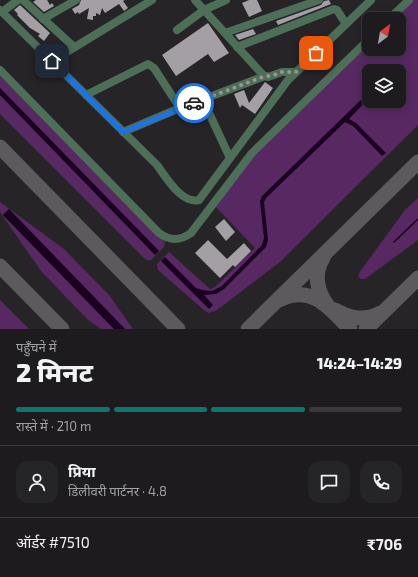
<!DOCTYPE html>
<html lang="hi">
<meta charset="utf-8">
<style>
body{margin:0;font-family:"Exo 2","Noto Sans Devanagari",sans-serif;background:#252427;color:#f1f3f6;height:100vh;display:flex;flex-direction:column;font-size:15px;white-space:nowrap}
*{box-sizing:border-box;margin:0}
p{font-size:13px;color:#a0a1a4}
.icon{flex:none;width:22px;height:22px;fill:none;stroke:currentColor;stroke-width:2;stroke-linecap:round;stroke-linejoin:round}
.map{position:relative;height:329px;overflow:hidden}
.drawer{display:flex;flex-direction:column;background:#1d1b1e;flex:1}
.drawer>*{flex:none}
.needle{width:26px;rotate:31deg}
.fabs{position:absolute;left:362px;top:12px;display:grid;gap:8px}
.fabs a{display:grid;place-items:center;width:44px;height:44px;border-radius:8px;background:#1d1b1e;box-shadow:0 2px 10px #0003,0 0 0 1px #3b393c;font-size:20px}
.pin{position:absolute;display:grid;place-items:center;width:34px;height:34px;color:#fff;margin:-17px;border-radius:8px;box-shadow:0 2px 6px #0006}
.courier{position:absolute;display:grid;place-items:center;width:40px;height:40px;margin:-20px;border:3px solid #1a73e8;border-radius:50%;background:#fff;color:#222;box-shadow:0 1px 5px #0007}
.headline em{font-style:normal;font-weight:800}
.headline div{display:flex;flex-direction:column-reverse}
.headline{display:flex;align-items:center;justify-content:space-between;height:68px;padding:0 16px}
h1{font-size:26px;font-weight:800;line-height:30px}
.bar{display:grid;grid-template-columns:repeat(4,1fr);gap:6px 4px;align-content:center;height:48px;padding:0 16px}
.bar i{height:5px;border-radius:3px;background:#3b393c}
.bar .on{background:#0f766e}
.bar p{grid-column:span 4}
.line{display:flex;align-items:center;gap:10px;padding:0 16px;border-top:1px solid #3b393c}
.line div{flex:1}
.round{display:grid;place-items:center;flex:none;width:42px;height:42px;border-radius:12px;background:#252427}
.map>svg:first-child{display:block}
.green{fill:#582863;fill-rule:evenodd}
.water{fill:#19011f}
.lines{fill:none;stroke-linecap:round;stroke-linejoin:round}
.stream{stroke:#19011f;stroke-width:1.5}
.taxiway{stroke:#5c5a5d;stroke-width:15}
.building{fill:#a39fa4}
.minor{stroke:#4d6f58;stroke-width:8}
.done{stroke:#989698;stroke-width:4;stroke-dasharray:0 7.2}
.route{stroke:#1a73e8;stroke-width:5}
</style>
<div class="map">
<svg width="418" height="329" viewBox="0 0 418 329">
<rect width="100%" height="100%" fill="#272428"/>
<g class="green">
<path d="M413,0H418V125L280,262L217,310L209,313L205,311L158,270L157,264L169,252L210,289L215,287L255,248L215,206L246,163L369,43V49H399V19H393ZM369,71H399V101H369Z"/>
<polygon points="0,76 165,242 164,247 151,260 146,260 0,114 0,95 155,254 159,251 0,88"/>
<polygon points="418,198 418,240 365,279 361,279 358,277 359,273 405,210"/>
<polygon points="0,202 64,249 109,295 133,329 125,329 9,209 3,215 114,329 101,329 87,319 41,271 0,212"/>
<polygon points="0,300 29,329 0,329"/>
</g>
<g class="water">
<polygon points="0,88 159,251 155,255 0,95"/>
<polygon points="369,92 369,98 349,119 356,123 386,153 382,156 353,126 345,122 266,198 264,202 268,240 266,247 224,289 216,294 204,295 213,305 209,309 161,261 165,257 196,288 202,290 212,291 222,286 262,245 264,238 260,201 262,196"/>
<polygon points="9,209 125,329 114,329 3,215"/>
</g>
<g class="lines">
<polyline class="stream" points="394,242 418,219"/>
<g class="taxiway">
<polyline points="0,147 178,329"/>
<path d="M323,258C313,273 317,292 328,306"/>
<polyline points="0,266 62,329"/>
<path d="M279,300C312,284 329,307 350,329"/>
<path d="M335,310C350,318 364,322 381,313"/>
<polyline points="248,329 418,162"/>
<polyline points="366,329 418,278"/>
</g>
</g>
<g class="building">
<polygon points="36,0 47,0 50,5 52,3 54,6 44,12 33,2"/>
<polygon points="81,0 125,0 123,1 128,8 124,11 119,4 105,13 102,8 100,15 96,13 96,16 93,16 93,20 87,19 89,8 79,14 78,12 75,14 72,9 79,5"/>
<polygon points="249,0 257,0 262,11 249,17 242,3"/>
<polygon points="329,0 331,4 278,25 276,21 321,5 324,1"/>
<polygon points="20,5 50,33 44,41 38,36 40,34 30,28 17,15 18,14 14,10"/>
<polygon points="208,23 229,53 214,62 208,54 176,76 162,55"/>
<polygon points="253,29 256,34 239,40 235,35"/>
<polygon points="265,82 273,88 255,114 242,105 240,108 234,94 244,90 249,103"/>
<polygon points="224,219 235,232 226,241 215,227"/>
<polygon points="208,240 227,259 244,243 251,251 235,267 233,265 220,278 195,253"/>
</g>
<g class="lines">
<g class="minor">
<polyline points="23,0 74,47"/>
<polyline points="195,0 263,75 268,77 282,72 296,72"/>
<path d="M0,10L157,165C166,177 181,204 199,200L288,80L371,0"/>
<polyline points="2,12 18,0"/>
<polyline points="43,19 76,0"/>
<polyline points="389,19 409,0"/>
<polyline points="177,30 204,10 226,0"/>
<polyline points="225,33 319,0"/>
<polyline points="237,47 334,9 337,10 346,24"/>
<polyline points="52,61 152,0"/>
<path d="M0,70L159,233C170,241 180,241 191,233L252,153L369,39"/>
<polyline points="86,95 148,64 154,68 180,108"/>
<polyline points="203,100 230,158"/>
<polyline points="123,132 180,108 265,76"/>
</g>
</g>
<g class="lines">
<polyline class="done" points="194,103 265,76 271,76 282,72 296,72 316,53"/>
<polyline class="route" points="52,61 123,132 194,103"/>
</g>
</svg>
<div class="fabs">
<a><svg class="needle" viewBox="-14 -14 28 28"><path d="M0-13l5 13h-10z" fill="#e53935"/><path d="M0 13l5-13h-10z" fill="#a0a1a4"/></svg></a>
<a><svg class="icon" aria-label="layers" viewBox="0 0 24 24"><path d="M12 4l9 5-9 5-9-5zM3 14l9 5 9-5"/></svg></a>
</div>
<div class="pin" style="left:316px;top:53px;background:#ea580c"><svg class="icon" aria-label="bag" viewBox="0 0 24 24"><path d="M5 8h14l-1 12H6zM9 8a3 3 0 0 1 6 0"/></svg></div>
<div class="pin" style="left:52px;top:61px;background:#1f2937"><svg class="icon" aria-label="home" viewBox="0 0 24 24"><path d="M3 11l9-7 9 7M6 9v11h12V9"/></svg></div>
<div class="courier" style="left:194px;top:103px"><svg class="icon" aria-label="car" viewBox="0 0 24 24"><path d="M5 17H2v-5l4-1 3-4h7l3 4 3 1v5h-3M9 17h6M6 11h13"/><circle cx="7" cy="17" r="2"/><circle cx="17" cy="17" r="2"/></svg></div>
</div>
<section class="drawer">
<div class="headline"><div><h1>2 मिनट</h1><p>पहुँचने में</p></div><em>14:24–14:29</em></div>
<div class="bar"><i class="on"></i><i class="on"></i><i class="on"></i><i></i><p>रास्ते में · 210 m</p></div>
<div class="line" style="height:72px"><a class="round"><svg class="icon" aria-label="person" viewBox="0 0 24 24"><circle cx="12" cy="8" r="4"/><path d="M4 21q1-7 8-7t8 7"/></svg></a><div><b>प्रिया</b><p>डिलीवरी पार्टनर · 4.8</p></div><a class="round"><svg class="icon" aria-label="chat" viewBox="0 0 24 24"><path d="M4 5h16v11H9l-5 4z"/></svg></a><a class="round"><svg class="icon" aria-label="phone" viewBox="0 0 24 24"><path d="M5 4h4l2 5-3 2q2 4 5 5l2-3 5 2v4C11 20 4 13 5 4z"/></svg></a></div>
<div class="line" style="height:52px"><div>ऑर्डर #7510</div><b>₹706</b></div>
</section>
